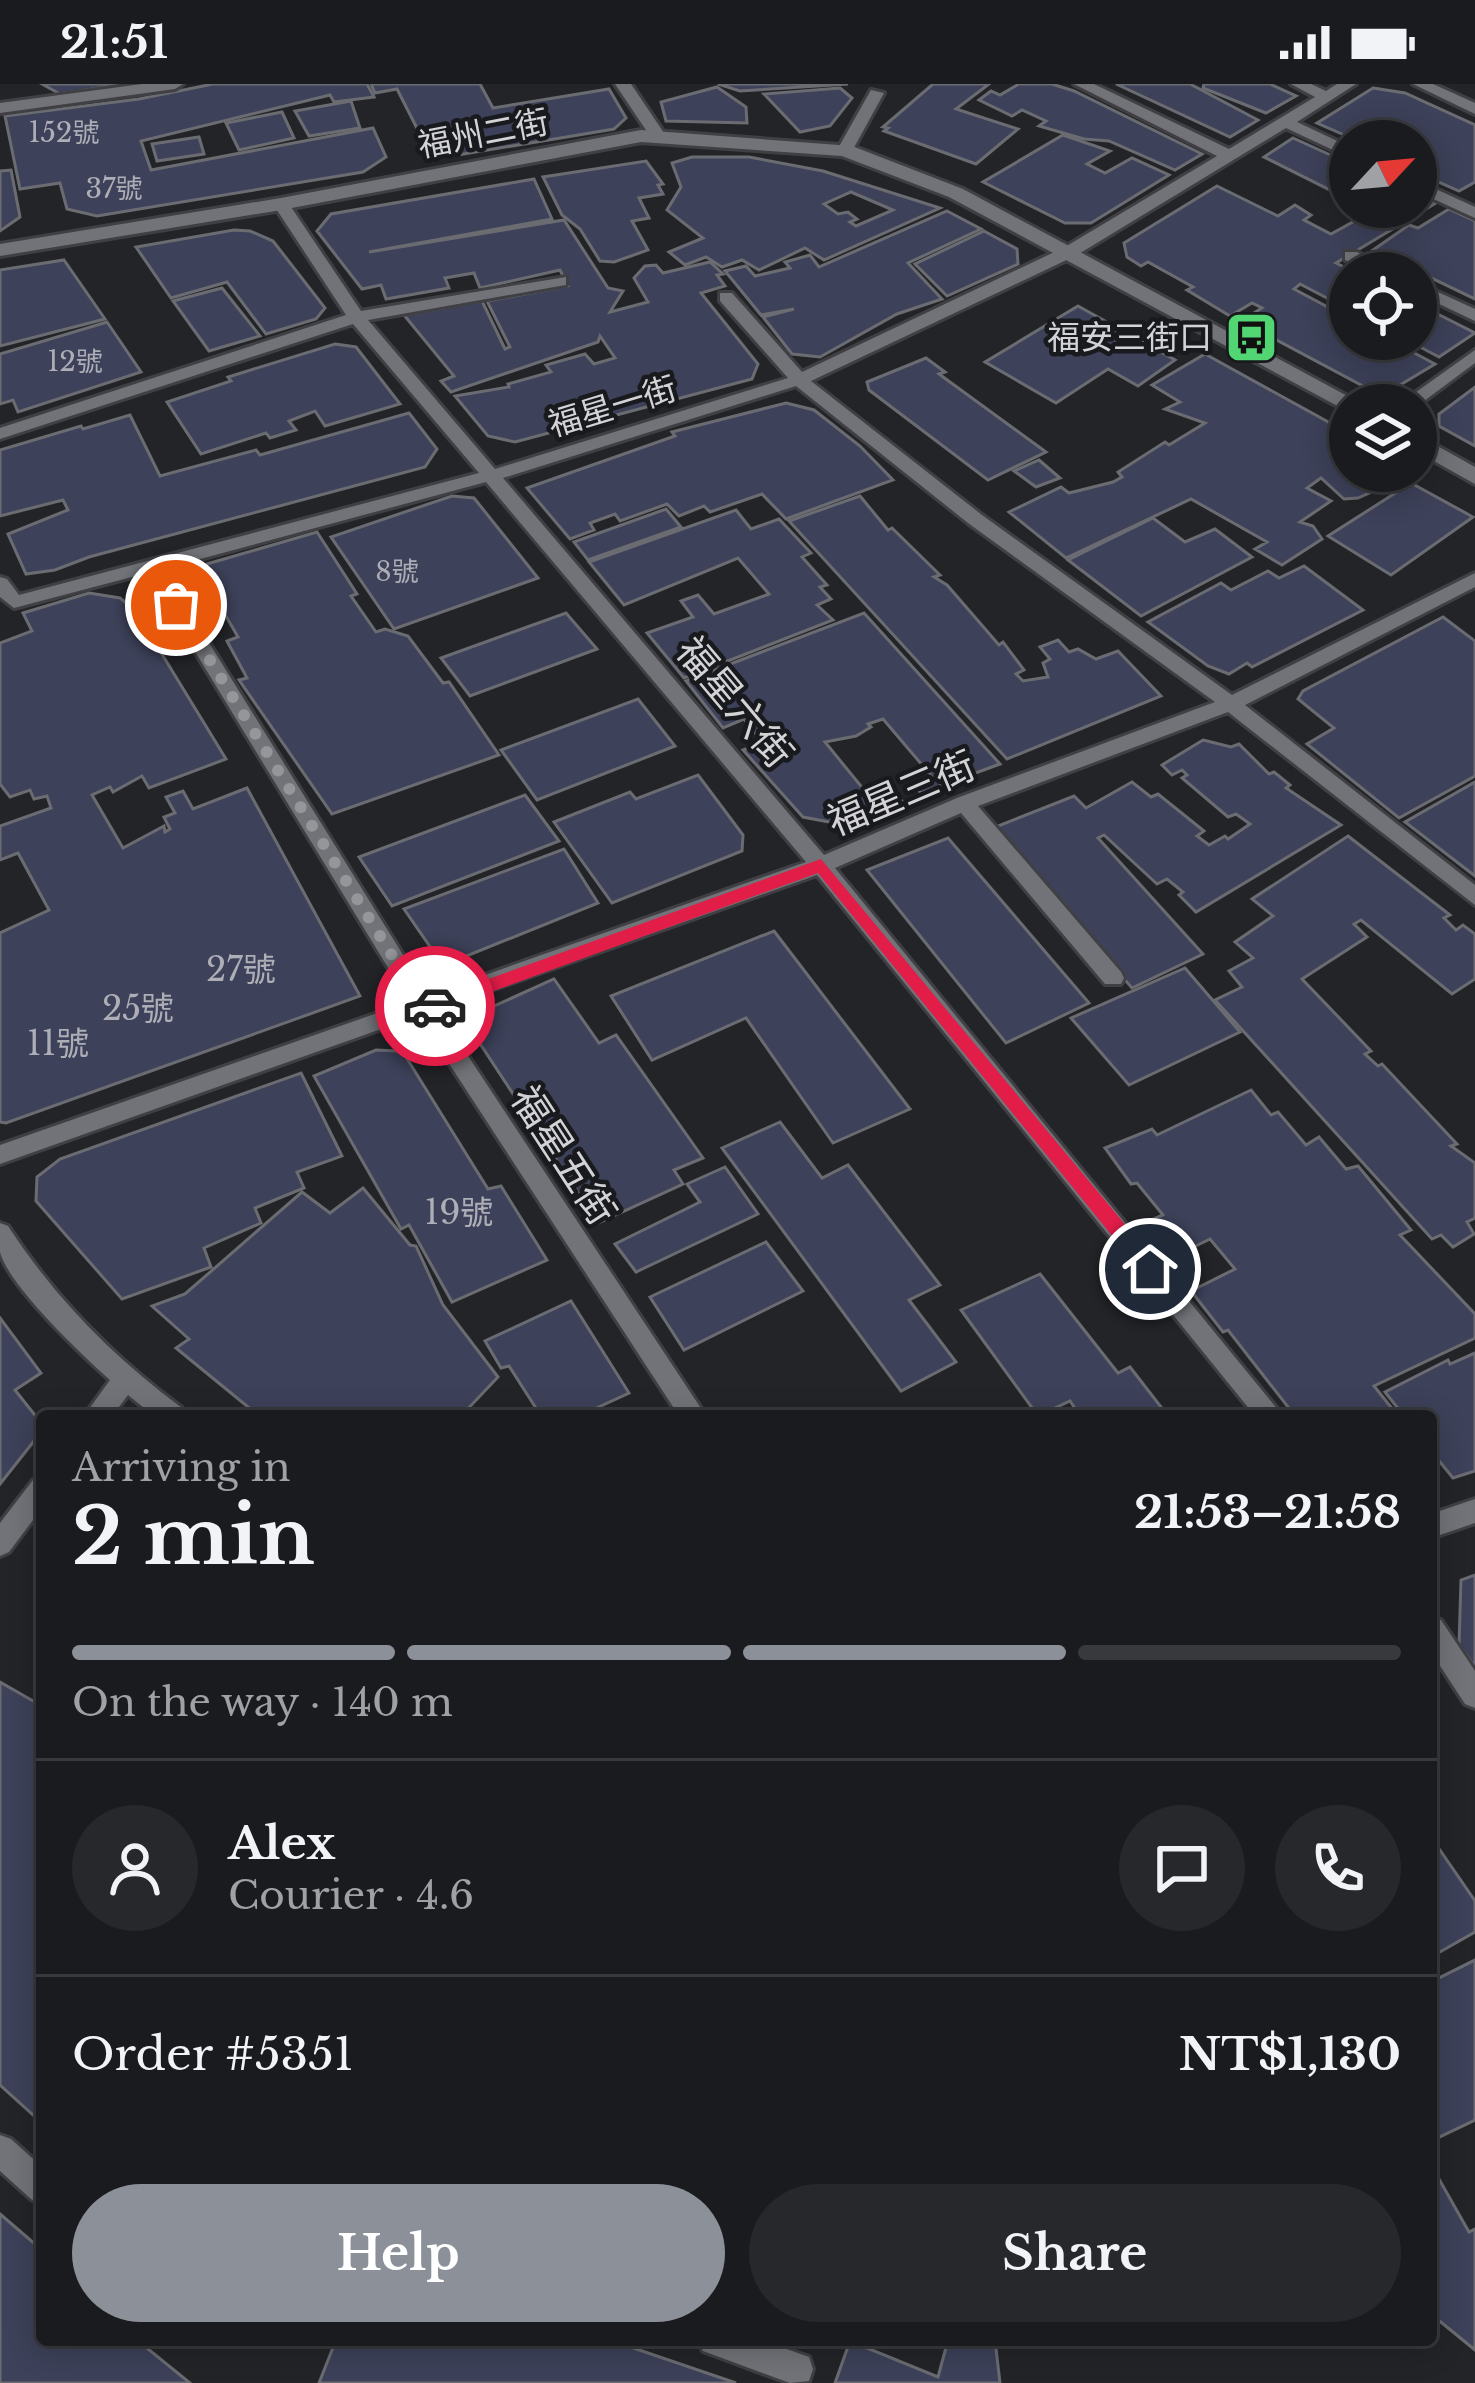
<!DOCTYPE html>
<meta charset="utf-8">
<style>
body{margin:0;font-family:"Libre Baskerville","Noto Sans TC",serif;background:#27282b;color:#f1f3f6;height:100vh;display:flex;flex-direction:column;font-size:45px;white-space:nowrap}
*{box-sizing:border-box;margin:0}
p{font-size:39px;color:#9fa1a4}
.icon{flex:none;width:66px;height:66px;fill:none;stroke:currentColor;stroke-width:2;stroke-linecap:round;stroke-linejoin:round}
.map{position:relative;flex:1;overflow:hidden}
.details{position:absolute;left:36px;top:1326px;width:1401px;height:936px;display:flex;flex-direction:column;background:#1a1b1e;border-radius:12px;box-shadow:0 6px 30px #0003,0 0 0 3px #38393c}
.details>*{flex:none}
.needle{width:78px;rotate:64deg}
.fabs{position:absolute;left:1329px;top:36px;display:grid;gap:24px}
.fabs a{display:grid;place-items:center;width:108px;height:108px;border-radius:50%;background:#1a1b1e;box-shadow:0 6px 30px #0003,0 0 0 3px #38393c;font-size:60px}
.pin{position:absolute;display:grid;place-items:center;width:102px;height:102px;color:#fff;margin:-51px;border:6px solid #fff;border-radius:50%;box-shadow:0 3px 12px #0007}
.courier{position:absolute;display:grid;place-items:center;width:120px;height:120px;margin:-60px;border:9px solid #e11d48;border-radius:50%;background:#fff;color:#222;box-shadow:0 3px 15px #0007}
.head em{font-style:normal;font-weight:700}
.head div{display:flex;flex-direction:column-reverse}
.head{display:flex;align-items:center;justify-content:space-between;height:204px;padding:0 36px}
h1{font-size:78px;font-weight:700;line-height:90px}
.bar{display:grid;grid-template-columns:repeat(4,1fr);gap:18px 12px;align-content:center;height:144px;padding:0 36px}
.bar i{height:15px;border-radius:9px;background:#38393c}
.bar .current{background:#8c9099}
.bar p{grid-column:span 4}
.line{display:flex;align-items:center;gap:30px;padding:0 36px;border-top:3px solid #38393c}
.line div{flex:1}
.round{display:grid;place-items:center;flex:none;width:126px;height:126px;border-radius:63px;background:#27282b}
.button{display:flex;gap:24px;margin-top:auto;padding:24px 36px}
.button a{flex:1;height:138px;border-radius:72px;background:#8c9099;color:#fff;font-size:48px;font-weight:700;line-height:138px;text-align:center}
.button a+a{background:#27282b;color:#f1f3f6}
.status{display:flex;justify-content:space-between;align-items:center;height:84px;padding:0 60px;background:#1a1b1e;direction:ltr}
.status svg{height:33px;fill:currentColor}
.map>svg:first-child{display:block}
.building{fill:#3d4159;stroke:#6b6c71;stroke-width:3;fill-rule:evenodd}
.lines{fill:none;stroke-linecap:round;stroke-linejoin:round}
.lane-casing{stroke:#404044;stroke-width:6}
.street-casing{stroke:#404044;stroke-width:6}
.lane{fill:#727378;fill-rule:evenodd}
.street{fill:#727378;fill-rule:evenodd}
.route{fill:#e11d48}
.done{stroke:#959699;stroke-width:12;stroke-dasharray:0 21.6}
.labels{text-anchor:middle;stroke-width:9;stroke-linejoin:round;paint-order:stroke}
.far-number-label{font-size:27px;fill:#aeaeb7}
.far-street-label{font-size:33px;fill:#d3d3d6;stroke:#191a1e}
.far-poi-label{font-size:33px;fill:#d3d3d6;stroke:#191a1e;text-anchor:end}
.number-label{font-size:33px;fill:#aeaeb7}
.street-label{font-size:39px;fill:#d3d3d6;stroke:#191a1e}
</style>
<div class="status"><b>21:51</b><svg viewBox="0 0 49 12"><path d="M0 12V9h3v3zM5 12V6h3v6zM10 12V3h3v9zM15 12V0h3v12zM26 1h20v11H26zM47 4h2v5h-2z"/></svg></div>
<div class="map">
<svg width="1475" height="2299" viewBox="0 0 1475 2299">
<rect width="100%" height="100%" fill="#232428"/>
<g class="building">
<polygon points="42,0 124,0 60,10"/>
<polygon points="213,0 367,0 374,13 334,18 330,11 141,57 151,86 373,44 386,73 363,88 97,132 67,125 60,99 20,105 5,32 139,15"/>
<polygon points="371,0 480,0 493,24 609,5 626,34 614,45 452,72 427,64 397,5 375,9"/>
<polygon points="718,0 848,0 740,7"/>
<polygon points="933,0 989,0 956,25 1018,45 976,80 884,47 888,44 883,43"/>
<polygon points="1019,0 1052,0 1074,7 1202,70 1175,86 1109,57 1084,55 1039,42 1046,37 1022,26 1012,32 979,16 991,7 1000,11"/>
<polygon points="1116,0 1190,0 1258,36 1230,53"/>
<polygon points="1204,0 1270,0 1296,12 1266,29 1203,4"/>
<polygon points="717,3 746,23 747,39 666,37 661,18"/>
<polygon points="840,4 852,14 830,42 800,48 764,10"/>
<polygon points="1373,4 1405,9 1475,41 1475,98 1459,107 1416,88 1416,57 1358,57 1317,39"/>
<polygon points="351,17 360,44 309,52 295,27"/>
<polygon points="282,28 294,54 239,66 226,39"/>
<polygon points="1063,51 1110,67 1087,80 1105,89 1132,74 1169,91 1091,139 1065,139 983,98"/>
<polygon points="199,53 204,70 157,77 152,60"/>
<polygon points="1293,54 1350,80 1350,116 1264,73"/>
<path d="M692,73H749L823,87L940,124L824,176L805,164L759,186L742,176L722,183L706,173L685,181L669,168L703,154L667,126L681,103L672,79ZM851,108L893,126L856,142L850,138L857,135L848,128L838,130L824,120Z"/>
<polygon points="646,77 663,100 658,101 663,110 639,114 649,134 632,137 648,166 614,178 600,177 580,145 562,131 543,93"/>
<polygon points="11,86 20,133 0,147 0,87"/>
<polygon points="534,95 552,135 369,168 564,136 608,204 623,207 610,228 648,218 634,194 645,182 656,181 663,189 710,178 723,190 717,191 725,202 701,209 758,280 752,295 515,358 488,352 455,312 509,303 508,300 551,288 546,281 585,270 594,280 615,274 600,252 598,258 451,308 441,297 454,292 404,231 482,217 505,265 510,263 487,217 568,202 560,186 480,204 474,189 445,194 449,204 386,215 381,201 362,205 317,147 331,130"/>
<polygon points="1217,102 1278,132 1295,121 1311,131 1304,136 1331,150 1376,125 1371,123 1416,123 1416,110 1436,119 1336,179 1356,189 1350,189 1350,226 1300,200 1294,205 1350,235 1350,255 1388,255 1435,280 1400,301 1363,302 1241,237 1262,224 1252,219 1230,232 1187,206 1193,203 1148,178 1141,182 1127,173 1124,159"/>
<polygon points="1449,125 1475,137 1475,215 1373,166 1409,141 1418,144"/>
<polygon points="947,127 981,145 908,179 942,215 897,230 820,273 792,270 763,233 794,225 761,231 725,187 746,182 755,192 790,184 785,178 810,171 819,183"/>
<polygon points="234,146 250,147 273,157 325,224 316,235 266,250 227,198 171,214 136,163"/>
<polygon points="984,147 1017,165 1018,180 947,212 915,180"/>
<polygon points="64,176 105,235 0,262 0,186"/>
<polygon points="222,204 260,252 209,267 173,217"/>
<polygon points="1416,219 1475,249 1439,273 1405,255 1416,255"/>
<polygon points="1078,222 1175,276 1138,302 1108,285 1056,319 985,278"/>
<polygon points="107,238 141,288 18,328 13,316 0,320 0,270"/>
<polygon points="335,260 356,263 400,320 325,342 315,327 289,337 296,346 270,354 266,349 201,370 167,318 231,297 228,293"/>
<polygon points="1205,270 1350,350 1350,387 1391,387 1371,400 1376,406 1358,414 1344,415 1321,394 1307,404 1331,417 1300,438 1313,442 1322,455 1282,481 1255,465 1267,458 1191,415 1066,474 1009,428 1061,403 1069,409 1113,398 1122,393 1118,388 1165,358 1169,361 1205,339 1165,325 1180,318 1152,301"/>
<polygon points="926,274 945,288 939,290 1046,368 988,396 869,306 867,298"/>
<polygon points="1475,303 1475,362 1439,342 1439,330"/>
<polygon points="786,319 814,326 860,362 893,396 786,435 762,410 710,428 704,422 679,432 667,420 620,437 615,430 590,439 594,446 570,455 527,404 675,352 672,348"/>
<polygon points="409,329 437,365 425,383 89,473 55,486 26,490 8,450 68,426 63,416 0,432 0,366 81,342 83,345 130,331 160,392 256,366 260,371"/>
<polygon points="1039,376 1060,394 1036,403 1014,387"/>
<polygon points="1411,399 1473,433 1391,491 1328,452"/>
<polygon points="452,412 474,414 538,494 394,545 331,453"/>
<polygon points="860,412 888,446 892,444 940,491 934,493 947,501 999,561 1003,558 1024,586 1016,590 1023,597 1048,593 1043,579 1050,575 1040,563 1058,556 1069,568 1078,565 1096,575 1118,567 1161,612 1007,675 789,437"/>
<polygon points="666,425 681,443 588,476 574,458"/>
<polygon points="736,426 751,445 779,435 811,469 802,473 827,501 820,503 831,515 817,521 833,536 684,594 647,549 693,533 681,517 698,511 714,530 769,510 738,474 624,521 589,478"/>
<polygon points="1153,434 1185,458 1215,445 1252,473 1141,532 1068,476"/>
<polygon points="317,448 357,510 351,512 376,548 385,545 408,552 443,599 449,598 499,671 332,730 239,596 247,594 227,557 238,553 211,506 195,512 188,500 189,491 207,480"/>
<polygon points="1304,482 1363,526 1252,583 1247,579 1229,590 1208,582 1148,538 1221,499 1231,506 1268,487 1279,494"/>
<polygon points="89,509 120,514 135,526 226,675 149,704 142,692 113,708 110,703 92,711 123,764 164,742 165,748 170,745 164,733 175,729 166,713 183,707 193,725 247,704 360,912 6,1039 0,1038 0,849 49,826 18,769 0,776 0,742 51,724 47,712 34,715 30,706 10,713 0,700 0,559 32,547 23,529"/>
<polygon points="566,529 597,565 470,612 441,574"/>
<polygon points="864,529 1000,680 921,709 914,702 934,695 883,635 868,640 871,643 856,652 825,658 869,712 890,705 901,716 834,739 803,733 743,666 763,659 744,635 723,644 686,597"/>
<polygon points="1443,533 1475,557 1475,692 1399,734 1307,660 1334,644 1298,615 1303,607"/>
<polygon points="638,615 675,662 537,716 501,666"/>
<polygon points="1203,656 1231,663 1239,660 1269,690 1274,688 1290,701 1286,704 1341,741 1196,828 1179,811 1183,808 1167,795 1157,800 1104,751 1098,754 1203,870 1132,904 993,744 1074,712 1086,724 1132,698 1151,713 1158,710 1204,747 1197,752 1209,761 1225,752 1228,755 1250,740 1236,730 1228,733 1182,694 1187,691 1182,686 1172,691 1162,681"/>
<polygon points="698,691 743,751 742,767 612,819 554,738 630,708 636,715"/>
<polygon points="1475,698 1475,792 1405,738"/>
<polygon points="525,711 559,757 392,822 359,773"/>
<polygon points="1348,752 1450,831 1444,834 1456,846 1463,841 1475,850 1475,895 1452,910 1361,836 1354,840 1367,853 1302,895 1371,967 1365,970 1378,982 1382,980 1457,1060 1451,1062 1475,1079 1475,1134 1467,1138 1474,1150 1453,1163 1441,1151 1432,1155 1215,916 1242,903 1229,887 1253,874 1235,858 1273,832 1252,815"/>
<polygon points="948,754 1089,919 1006,959 867,786"/>
<polygon points="564,765 598,819 464,873 440,877 404,825"/>
<polygon points="774,847 910,1025 833,1059 746,934 652,976 611,912"/>
<polygon points="1185,884 1240,948 1129,1001 1071,934"/>
<polygon points="554,895 599,959 616,951 703,1074 674,1086 683,1100 598,1139 471,946 483,927"/>
<polygon points="376,966 397,967 406,973 488,1105 501,1102 547,1176 452,1218 409,1141 401,1145 314,992"/>
<polygon points="301,989 342,1072 297,1088 304,1104 255,1124 261,1139 204,1164 211,1183 122,1215 36,1117 37,1093 60,1075"/>
<polygon points="1251,1006 1271,1031 1278,1028 1306,1061 1319,1053 1346,1085 1358,1082 1411,1146 1400,1151 1475,1230 1475,1254 1374,1302 1398,1332 1295,1332 1228,1246 1223,1248 1191,1207 1235,1185 1210,1155 1159,1180 1135,1143 1163,1131 1137,1099 1131,1100 1105,1064 1152,1045 1157,1051"/>
<polygon points="780,1038 822,1094 848,1081 940,1201 909,1216 956,1278 901,1307 722,1064"/>
<polygon points="725,1083 758,1130 636,1188 615,1160 700,1118 687,1100"/>
<polygon points="363,1104 410,1161 416,1162 443,1221 498,1293 461,1332 259,1332 176,1264 189,1255 152,1222 185,1210 302,1108 330,1129"/>
<polygon points="766,1158 803,1207 684,1266 650,1213"/>
<polygon points="1040,1190 1118,1289 1130,1283 1168,1332 1080,1332 1070,1317 1038,1332 961,1226"/>
<polygon points="571,1217 629,1309 579,1332 541,1332 509,1282 501,1284 485,1257"/>
<polygon points="0,1234 41,1289 15,1306 42,1340 38,1352 0,1400"/>
<polygon points="1475,1269 1475,1387 1453,1394 1431,1367 1431,1332 1404,1332 1385,1308 1448,1276 1450,1280"/>
<polygon points="1475,1491 1475,1583 1459,1561 1461,1496"/>
<polygon points="0,1598 42,1622 42,2039 0,2001"/>
<polygon points="1431,1753 1475,1817 1475,1848 1431,1873"/>
<polygon points="1475,1876 1475,2036 1431,2057 1431,1898"/>
<polygon points="1431,2081 1469,2148 1475,2145 1475,2266 1431,2230"/>
<polygon points="0,2130 42,2166 42,2256 137,2256 190,2299 0,2299"/>
<polygon points="336,2256 610,2256 736,2299 319,2299"/>
<polygon points="948,2256 995,2256 1000,2299 835,2299 850,2257 938,2293"/>
</g>
<g class="lines">
<defs>
<g id="lane">
<polygon points="142,0 183,0 175,5 0,29 0,19"/>
<polygon points="615,0 631,0 666,52 664,55 652,55"/>
<path d="M1074,0H1094L1229,65L1315,13L1291,0H1311L1326,7L1337,0H1356L1297,38L1350,63V74L1286,44L1077,171L811,297L982,431L1232,611L1475,489V503L1245,621L1475,801V821L1228,628L978,722L1121,888L1124,894L1121,900H1105L961,729L835,784L1283,1332H1255L817,791L437,925L706,1332H679L418,932L0,1080V1061L409,918L147,489L14,524L0,513V493L7,495L19,511L479,389L353,240L0,355V344L346,231L273,120L281,115L287,117L361,227L566,193V201L560,202L368,236L495,385L788,294L720,217V209H732L802,288L1065,163L1217,72ZM796,302L968,439L1215,618L957,714L824,771L503,394ZM486,398L806,778L428,911L163,485Z"/>
<polygon points="1413,0 1433,0 1475,19 1475,30"/>
<polygon points="871,6 884,9 851,69 839,69 837,66"/>
<polygon points="1416,96 1475,123 1475,134 1416,107"/>
<polygon points="1345,168 1357,168 1394,189 1373,189 1345,176"/>
<polygon points="1416,198 1475,225 1475,237 1416,209"/>
<polygon points="1475,266 1475,279 1416,323 1398,321"/>
<path d="M0,1139L8,1142C55,1214 113,1273 182,1324L186,1332H154L128,1311L112,1332H84L110,1296C83,1272 8,1201 0,1168C0,1159 0,1148 0,1139Z"/>
<polygon points="42,1393 42,1424 9,1468 0,1472 0,1439 33,1396"/>
<polygon points="1475,1415 1475,1439 1431,1454 1431,1430"/>
<polygon points="1431,1533 1441,1536 1475,1587 1475,1624 1465,1620 1431,1568"/>
<polygon points="0,2051 11,2055 42,2083 42,2120 31,2115 0,2087"/>
<polygon points="698,2256 761,2256 809,2273 813,2285 809,2297 790,2299 703,2267"/>
</g>
<g id="street">
<polygon points="641,46 852,62 963,105 1364,321 1345,326 949,113 842,72 641,58 281,126 0,172 0,160 281,114"/>
<polygon points="1416,350 1475,383 1475,400 1416,367"/>
</g>
</defs>
<use href="#lane" class="lane-casing"/>
<use href="#street" class="street-casing"/>
<use href="#lane" class="lane"/>
<use href="#street" class="street"/>
</g>
<polygon class="route" points="821,775 1157,1179 1157,1191 1144,1191 818,789 441,926 428,926 426,922 428,917"/>
<g class="lines">
<polyline class="done" points="176,521 425,925 435,922"/>
</g>
<defs>
<symbol id="bus-square" viewBox="-11 -11 22 22"><rect x="-9" y="-9" width="18" height="18" rx="4" fill="#52d673" stroke="#191a1e"/><path d="M-5-6H5V4H4V6H2V4H-2V6H-4V4H-5ZM-3.5-4V0h7V-4ZM-3.5 1.2v1.5H-2V1.2ZM2 1.2v1.5H3.5V1.2Z" fill="#111"/></symbol>
</defs>
<g fill-rule="evenodd">
<use href="#bus-square" x="1222" y="224" width="59" height="59"/>
</g>
<g class="labels">
<g class="far-number-label">
<text x="64" y="58">152號</text>
<text x="114" y="114">37號</text>
<text x="75" y="287">12號</text>
<text x="397" y="497">8號</text>
</g>
<g class="far-street-label">
<text transform="translate(483 49) rotate(-11)" y="12">福州二街</text>
<text transform="translate(612 322) rotate(-17)" y="12">福星一街</text>
</g>
<g class="far-poi-label">
<text x="1212" y="265">福安三街口</text>
</g>
<g class="number-label">
<text x="241" y="897">27號</text>
<text x="138" y="936">25號</text>
<text x="58" y="971">11號</text>
<text x="459" y="1140">19號</text>
</g>
<g class="street-label">
<text transform="translate(735 618) rotate(50)" y="14">福星六街</text>
<text transform="translate(901 709) rotate(-23)" y="14">福星三街</text>
<text transform="translate(564 1071) rotate(57)" y="14">福星五街</text>
</g>
</g>
</svg>
<div class="fabs">
<a><svg class="needle" viewBox="-14 -14 28 28"><path d="M0-13l5 13h-10z" fill="#e53935"/><path d="M0 13l5-13h-10z" fill="#9fa1a4"/></svg></a>
<a><svg class="icon" aria-label="locate" viewBox="0 0 24 24"><circle cx="12" cy="12" r="6"/><path d="M12 2v4M12 18v4M2 12h4M18 12h4"/></svg></a>
<a><svg class="icon" aria-label="layers" viewBox="0 0 24 24"><path d="M12 4l9 5-9 5-9-5zM3 14l9 5 9-5"/></svg></a>
</div>
<div class="pin" style="left:176px;top:521px;background:#ea580c"><svg class="icon" aria-label="bag" viewBox="0 0 24 24"><path d="M5 8h14l-1 12H6zM9 8a3 3 0 0 1 6 0"/></svg></div>
<div class="pin" style="left:1150px;top:1185px;background:#1f2937"><svg class="icon" aria-label="home" viewBox="0 0 24 24"><path d="M3 11l9-7 9 7M6 9v11h12V9"/></svg></div>
<div class="courier" style="left:435px;top:922px"><svg class="icon" aria-label="car" viewBox="0 0 24 24"><path d="M5 17H2v-5l4-1 3-4h7l3 4 3 1v5h-3M9 17h6M6 11h13"/><circle cx="7" cy="17" r="2"/><circle cx="17" cy="17" r="2"/></svg></div>
<section class="details">
<div class="head"><div><h1>2 min</h1><p>Arriving in</p></div><em>21:53–21:58</em></div>
<div class="bar"><i class="current"></i><i class="current"></i><i class="current"></i><i></i><p>On the way · 140 m</p></div>
<div class="line" style="height:216px"><a class="round"><svg class="icon" aria-label="person" viewBox="0 0 24 24"><circle cx="12" cy="8" r="4"/><path d="M4 21q1-7 8-7t8 7"/></svg></a><div><b>Alex</b><p>Courier · 4.6</p></div><a class="round"><svg class="icon" aria-label="chat" viewBox="0 0 24 24"><path d="M4 5h16v11H9l-5 4z"/></svg></a><a class="round"><svg class="icon" aria-label="phone" viewBox="0 0 24 24"><path d="M5 4h4l2 5-3 2q2 4 5 5l2-3 5 2v4C11 20 4 13 5 4z"/></svg></a></div>
<div class="line" style="height:156px"><div>Order #5351</div><b>NT$1,130</b></div>
<div class="button"><a>Help</a><a>Share</a></div>
</section>
</div>
